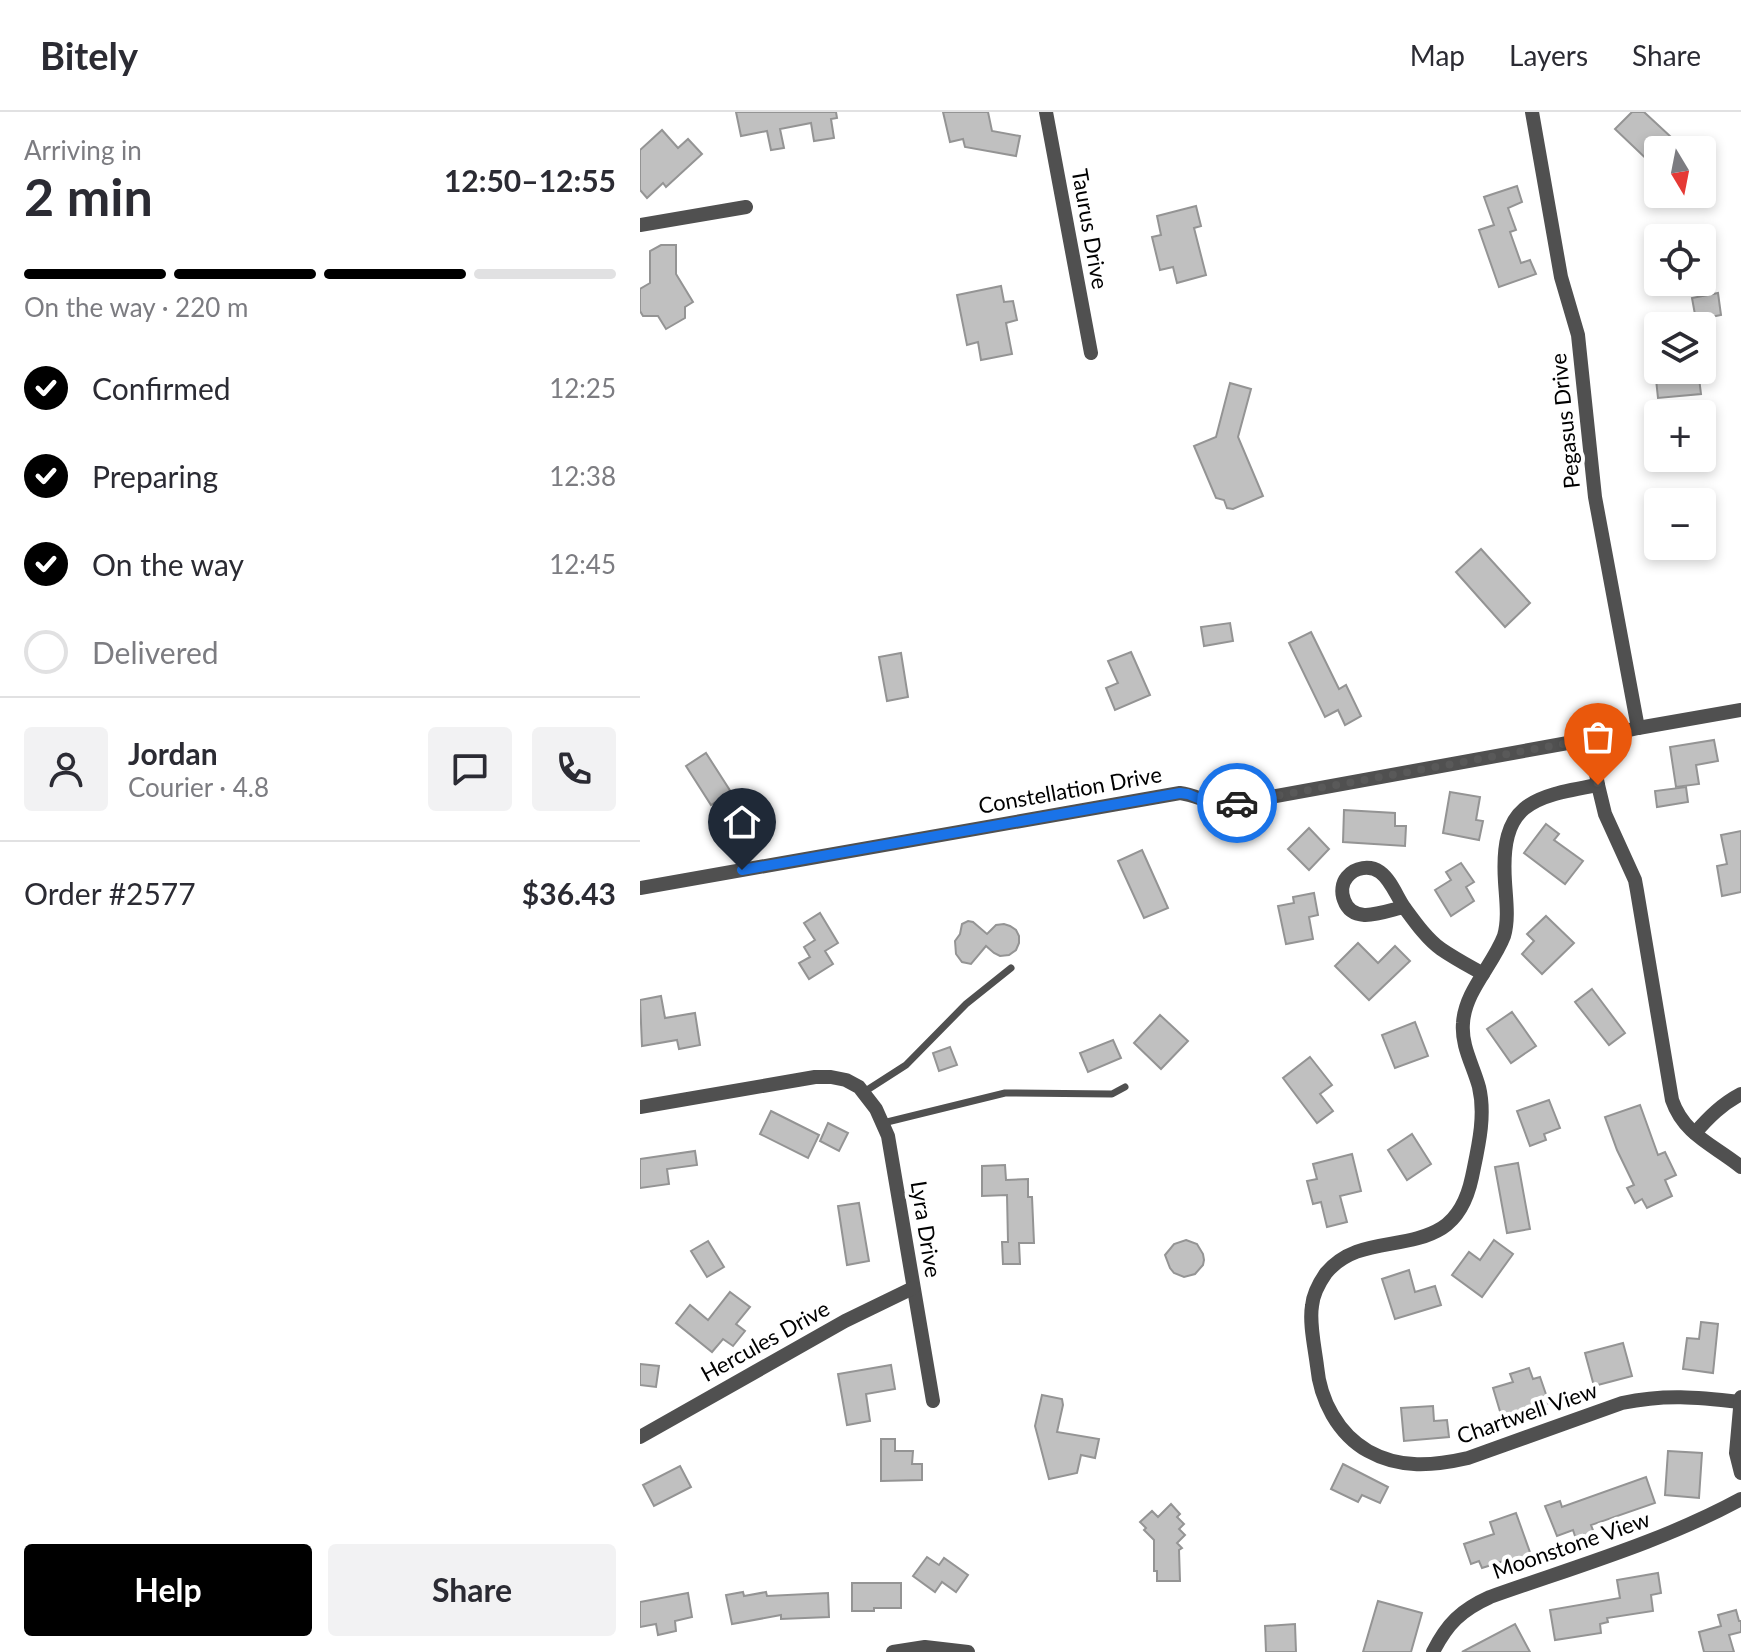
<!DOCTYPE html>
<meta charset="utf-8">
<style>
body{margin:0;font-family:Lato,sans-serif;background:#f2f2f3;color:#2b2b33;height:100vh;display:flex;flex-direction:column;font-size:30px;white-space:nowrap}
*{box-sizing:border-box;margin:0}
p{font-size:26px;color:#7c7c81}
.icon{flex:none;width:44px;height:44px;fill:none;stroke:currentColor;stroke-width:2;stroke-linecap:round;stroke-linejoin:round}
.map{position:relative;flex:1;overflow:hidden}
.sheet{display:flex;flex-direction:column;background:#fff;width:640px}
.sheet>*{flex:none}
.needle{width:52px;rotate:170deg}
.fabs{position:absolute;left:1004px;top:24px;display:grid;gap:16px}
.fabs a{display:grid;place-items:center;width:72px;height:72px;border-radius:8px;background:#fff;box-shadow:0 4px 12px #0003;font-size:40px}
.pin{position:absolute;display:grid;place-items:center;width:68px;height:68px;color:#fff;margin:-82px -34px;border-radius:50% 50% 50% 0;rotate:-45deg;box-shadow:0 0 8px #0007}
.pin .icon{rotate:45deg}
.courier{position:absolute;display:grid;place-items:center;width:80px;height:80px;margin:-40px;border:6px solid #1a73e8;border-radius:50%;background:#fff;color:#222;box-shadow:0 2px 10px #0007}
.overview em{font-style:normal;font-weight:700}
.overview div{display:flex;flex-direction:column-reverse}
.overview{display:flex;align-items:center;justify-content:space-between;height:136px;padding:0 24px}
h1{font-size:52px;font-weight:700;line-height:60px}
.bar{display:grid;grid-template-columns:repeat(4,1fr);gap:12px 8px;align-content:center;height:96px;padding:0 24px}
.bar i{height:10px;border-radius:6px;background:#e1e1e2}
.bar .on{background:#000}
.bar p{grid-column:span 4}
.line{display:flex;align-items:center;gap:20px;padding:0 24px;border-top:2px solid #e1e1e2}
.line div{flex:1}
.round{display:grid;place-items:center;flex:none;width:84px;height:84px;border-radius:8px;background:#f2f2f3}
ol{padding:0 24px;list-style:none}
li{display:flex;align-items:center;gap:24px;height:88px}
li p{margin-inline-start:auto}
li .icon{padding:8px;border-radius:50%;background:#000;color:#fff;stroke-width:4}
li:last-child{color:#7c7c81}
li i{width:44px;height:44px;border:4px solid #e1e1e2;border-radius:50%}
.primary-button{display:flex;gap:16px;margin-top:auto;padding:16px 24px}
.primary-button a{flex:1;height:92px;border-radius:8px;background:#000;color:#fff;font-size:32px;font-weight:700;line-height:92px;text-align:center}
.primary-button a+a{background:#f2f2f3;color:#2b2b33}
header{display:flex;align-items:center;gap:48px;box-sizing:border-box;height:112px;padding:0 40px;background:#fff;border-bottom:2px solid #e1e1e2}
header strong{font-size:38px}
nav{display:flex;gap:44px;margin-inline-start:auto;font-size:28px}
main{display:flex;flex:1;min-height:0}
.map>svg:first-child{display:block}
.building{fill:#c0c0c0;stroke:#949494;stroke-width:2}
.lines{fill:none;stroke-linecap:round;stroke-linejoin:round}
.service{stroke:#505050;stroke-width:7}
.minor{stroke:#505050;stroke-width:14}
.done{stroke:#595959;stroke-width:8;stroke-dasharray:0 14.4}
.route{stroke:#1a73e8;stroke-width:10}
.labels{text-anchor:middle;stroke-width:8;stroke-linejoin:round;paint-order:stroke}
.street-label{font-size:22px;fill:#000;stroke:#fff}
</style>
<header>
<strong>Bitely</strong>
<nav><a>Map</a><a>Layers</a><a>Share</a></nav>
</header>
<main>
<section class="sheet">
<div class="overview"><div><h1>2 min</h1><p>Arriving in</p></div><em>12:50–12:55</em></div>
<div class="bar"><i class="on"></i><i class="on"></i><i class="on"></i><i></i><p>On the way · 220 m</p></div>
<ol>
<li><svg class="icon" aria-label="check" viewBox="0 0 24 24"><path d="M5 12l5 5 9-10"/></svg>Confirmed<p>12:25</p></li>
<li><svg class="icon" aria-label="check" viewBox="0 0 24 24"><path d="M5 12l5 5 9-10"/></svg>Preparing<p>12:38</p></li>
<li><svg class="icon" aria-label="check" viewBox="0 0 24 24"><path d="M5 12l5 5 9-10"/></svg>On the way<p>12:45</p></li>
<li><i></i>Delivered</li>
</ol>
<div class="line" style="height:144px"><a class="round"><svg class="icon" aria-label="person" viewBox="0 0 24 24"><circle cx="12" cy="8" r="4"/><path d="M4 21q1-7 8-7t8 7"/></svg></a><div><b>Jordan</b><p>Courier · 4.8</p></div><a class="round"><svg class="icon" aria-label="chat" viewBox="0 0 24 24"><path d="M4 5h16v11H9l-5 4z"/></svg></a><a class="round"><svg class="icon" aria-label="phone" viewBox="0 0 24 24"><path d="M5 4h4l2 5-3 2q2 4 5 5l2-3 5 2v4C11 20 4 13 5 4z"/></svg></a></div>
<div class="line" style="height:104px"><div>Order #2577</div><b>$36.43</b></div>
<div class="primary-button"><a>Help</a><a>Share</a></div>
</section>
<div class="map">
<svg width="1101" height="1540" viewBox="0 0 1101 1540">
<rect width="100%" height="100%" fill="#fff"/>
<g class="building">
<polygon points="96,0 196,0 197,6 191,7 194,26 174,29 171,11 140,17 144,36 131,38 127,19 101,24"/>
<polygon points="303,0 348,0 352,19 380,24 376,44 325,35 323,27 310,30"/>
<polygon points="992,0 1004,0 1031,25 1018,38 1018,58 975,17"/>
<polygon points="22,18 38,36 48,27 62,42 26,75 23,71 7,86 0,78 0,38"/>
<polygon points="877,74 882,90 868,96 876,118 870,120 881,151 890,148 896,162 859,175 839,118 854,113 844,85"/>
<polygon points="556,94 561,114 554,116 566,163 537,171 533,155 520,158 512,125 521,123 517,104"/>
<polygon points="21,133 36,133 36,162 53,190 45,195 45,206 26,217 18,204 3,204 0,199 0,177 10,171 10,139"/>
<polygon points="361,174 364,190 373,189 377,208 366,211 372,242 341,248 338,230 327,233 317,183"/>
<polygon points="1078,181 1081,203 1056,208 1052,186"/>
<polygon points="1015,258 1058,258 1061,282 1018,286"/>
<polygon points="590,271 611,277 598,325 623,384 593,397 587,396 584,388 576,386 554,334 576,325"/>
<polygon points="841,437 890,491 865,515 816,460"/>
<polygon points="590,511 593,529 564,534 561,515"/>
<polygon points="671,520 699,577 706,573 721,604 705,613 698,598 685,605 649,531"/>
<polygon points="491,540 510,583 475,598 466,576 478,571 468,549"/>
<polygon points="261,541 268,585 247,589 239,545"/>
<polygon points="1074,628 1078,649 1056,653 1059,672 1036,675 1030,635"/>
<polygon points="66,641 91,680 71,693 46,654"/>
<polygon points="1046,675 1048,690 1017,695 1015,679"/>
<polygon points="810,680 840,685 836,708 843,709 839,728 803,721"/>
<polygon points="704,698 755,701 755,714 766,714 765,734 703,730"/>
<polygon points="906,712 919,722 914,728 943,749 925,772 884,741"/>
<polygon points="669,716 689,737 669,758 648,737"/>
<polygon points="1101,719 1101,780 1082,784 1077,754 1087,752 1081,723"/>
<polygon points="502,738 528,796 504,806 478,749"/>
<polygon points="821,751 834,770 826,775 834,789 811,804 795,778 811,768 806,760"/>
<polygon points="674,781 678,803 669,805 673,827 646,832 638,794 654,791 653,785"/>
<polygon points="180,801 198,831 185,839 193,852 169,867 159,851 170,845 164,835 175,828 164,811"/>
<polygon points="906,804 934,831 902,862 882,842 894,829 887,822"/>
<polygon points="328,809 333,810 347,822 356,813 364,812 370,814 376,818 379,824 379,831 376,838 369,843 360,844 354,841 346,834 331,852 322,850 316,842 315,829 320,822 322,812"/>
<polygon points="718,831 738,851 755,834 770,849 729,888 695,854"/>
<polygon points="952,877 985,921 969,933 935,890"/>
<polygon points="21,884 25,906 55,901 60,933 39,937 37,928 2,934 0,888"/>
<polygon points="872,900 896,934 871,951 847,917"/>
<polygon points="520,903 548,929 521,957 494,931"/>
<polygon points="775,910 788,944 755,956 742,923"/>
<polygon points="473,928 481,946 448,960 440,941"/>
<polygon points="310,935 317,953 299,959 293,941"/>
<polygon points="670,945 692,973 680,982 693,999 677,1011 643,966"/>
<polygon points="909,988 920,1016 904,1022 906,1028 890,1034 877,999"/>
<polygon points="1000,993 1018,1043 1025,1040 1036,1063 1025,1068 1032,1084 1007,1096 1002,1087 995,1091 987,1076 994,1073 977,1038 965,1005"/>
<polygon points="131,999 179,1023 168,1046 120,1022"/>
<polygon points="188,1011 208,1021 199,1039 180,1029"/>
<polygon points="772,1022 791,1052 767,1068 748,1038"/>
<polygon points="55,1039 57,1053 27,1057 29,1072 0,1076 0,1047"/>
<polygon points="712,1042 721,1079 700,1084 707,1110 687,1115 681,1090 673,1092 667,1069 677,1067 673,1052"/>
<polygon points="878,1051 890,1117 867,1121 855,1055"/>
<polygon points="365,1053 366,1068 388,1067 388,1085 392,1085 394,1131 379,1131 380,1152 363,1152 362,1130 368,1130 367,1083 342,1084 342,1054"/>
<polygon points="219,1091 229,1149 207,1153 198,1094"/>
<polygon points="546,1128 557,1132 563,1142 564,1148 563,1153 555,1162 544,1165 534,1161 530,1156 525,1143 534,1132"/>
<polygon points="854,1128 873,1142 842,1185 812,1163 829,1140 840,1148"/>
<polygon points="68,1129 84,1155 67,1165 51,1139"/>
<polygon points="769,1158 775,1180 795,1174 801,1193 755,1207 742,1167"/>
<polygon points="90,1180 110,1195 96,1212 105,1219 93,1234 83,1227 72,1240 36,1211 50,1193 68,1208"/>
<polygon points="1061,1210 1078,1212 1073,1261 1043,1257 1047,1226 1059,1227"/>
<polygon points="983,1231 992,1264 954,1274 945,1241"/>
<polygon points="0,1252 19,1254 16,1275 0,1273"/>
<polygon points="251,1253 255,1277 226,1282 230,1309 207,1313 198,1262"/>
<polygon points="889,1256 893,1267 900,1265 909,1291 862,1306 853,1276 873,1270 870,1262"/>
<polygon points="402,1283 422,1287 423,1293 417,1320 459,1327 455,1346 441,1343 437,1361 409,1367 395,1314"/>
<polygon points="793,1294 794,1309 807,1308 809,1325 764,1329 761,1296"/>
<polygon points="241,1327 255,1327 255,1339 273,1339 272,1352 282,1352 282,1368 241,1369"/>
<polygon points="1028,1339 1062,1341 1059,1386 1025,1383"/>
<polygon points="703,1352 748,1375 740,1391 722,1383 718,1390 691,1377"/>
<polygon points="40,1354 51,1375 14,1394 3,1373"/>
<polygon points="1006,1365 1015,1391 951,1413 954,1421 936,1427 933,1418 917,1424 905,1394 920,1389 922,1395"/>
<polygon points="531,1392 540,1402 537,1405 544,1412 539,1417 545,1423 537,1431 542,1436 539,1438 540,1469 517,1469 517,1459 514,1459 514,1428 504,1418 506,1416 500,1410 512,1399 518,1405"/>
<polygon points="876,1401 892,1446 866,1455 864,1449 842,1456 839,1449 831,1452 824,1432 854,1422 850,1410"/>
<polygon points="287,1445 299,1453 304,1446 328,1463 316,1480 302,1470 295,1480 273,1464"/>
<polygon points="1018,1461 1021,1481 1011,1483 1013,1499 967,1506 968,1510 960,1512 961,1521 915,1528 910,1498 980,1486 977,1468"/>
<polygon points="212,1471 261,1471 261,1496 234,1496 234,1499 212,1499"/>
<polygon points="103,1480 104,1484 126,1480 127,1484 188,1481 189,1505 141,1507 141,1503 92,1512 86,1483"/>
<polygon points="48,1481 52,1505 35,1509 36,1519 18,1523 16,1512 0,1515 0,1490"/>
<polygon points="738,1489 782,1501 771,1540 723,1540"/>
<polygon points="1096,1498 1099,1509 1101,1509 1101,1520 1089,1523 1094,1540 1064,1540 1059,1520 1081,1514 1078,1503"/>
<polygon points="655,1512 656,1540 626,1540 625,1514"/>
<polygon points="875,1512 890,1540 822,1540"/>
</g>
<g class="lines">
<g class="service">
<polyline points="224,980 266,953 326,892 371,856"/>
<polyline points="243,1011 365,981 472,982 485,975"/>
</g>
<g class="minor">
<polyline points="406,0 451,241"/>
<polyline points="892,0 921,165 938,223 955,385 998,616"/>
<polyline points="0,113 106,95"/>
<path d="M950,627L958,673L965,702L995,768L997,779L1032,988C1044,1023 1074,1033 1101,1055"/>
<path d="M958,673C890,685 860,692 865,770C866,787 869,807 864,824C853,853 825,879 823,911C821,934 833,953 839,975C846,1004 838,1036 832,1065C828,1084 819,1105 802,1116C765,1139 717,1124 686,1161C679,1171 673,1182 672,1194C669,1211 675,1237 677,1254C680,1288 698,1322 728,1339C760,1357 793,1354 828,1346L982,1291C1025,1282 1056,1285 1100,1290"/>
<path d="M0,776L540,681C556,683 569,692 586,693L950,627L998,616L1101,598"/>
<path d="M764,795C745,799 713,814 704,788C701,780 702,771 707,765C715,755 730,753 740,760C751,768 757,785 764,795C775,810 787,827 801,837C814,846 829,854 843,862"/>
<polyline points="0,995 175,965 191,965 206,968 219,975 236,997 248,1024 293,1289"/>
<path d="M1055,1021C1069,1005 1082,992 1101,982"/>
<polyline points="1101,1285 1096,1341 1101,1361"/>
<polyline points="0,1325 205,1209 273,1176"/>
<polyline points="253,1540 285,1535 328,1540"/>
<path d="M793,1540C807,1512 821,1498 850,1485C934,1455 1022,1430 1101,1387"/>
</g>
</g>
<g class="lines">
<polyline class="done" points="597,691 950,627 958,673"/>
<polyline class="route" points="102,758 540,681 548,682 574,693 597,691"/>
</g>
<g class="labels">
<g class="street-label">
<text transform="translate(450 117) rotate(80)" y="8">Taurus Drive</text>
<text transform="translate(925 309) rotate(-96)" y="8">Pegasus Drive</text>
<text transform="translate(430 678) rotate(-10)" y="8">Constellation Drive</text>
<text transform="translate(286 1117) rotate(81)" y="8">Lyra Drive</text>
<text transform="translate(125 1229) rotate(-29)" y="8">Hercules Drive</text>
<text transform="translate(887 1301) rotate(-19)" y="8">Chartwell View</text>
<text transform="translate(931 1433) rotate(-19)" y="8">Moonstone View</text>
</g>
</g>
</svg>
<div class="fabs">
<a><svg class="needle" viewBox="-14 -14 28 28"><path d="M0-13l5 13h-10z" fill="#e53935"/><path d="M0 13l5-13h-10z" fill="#7c7c81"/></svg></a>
<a><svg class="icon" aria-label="locate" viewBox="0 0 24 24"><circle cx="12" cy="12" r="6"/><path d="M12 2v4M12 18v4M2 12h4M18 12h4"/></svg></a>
<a><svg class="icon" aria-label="layers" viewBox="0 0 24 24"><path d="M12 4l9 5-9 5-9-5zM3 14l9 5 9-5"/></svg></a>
<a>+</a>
<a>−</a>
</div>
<div class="pin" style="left:958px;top:673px;background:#ea580c"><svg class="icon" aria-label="bag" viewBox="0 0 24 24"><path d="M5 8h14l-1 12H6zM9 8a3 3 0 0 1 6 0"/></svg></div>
<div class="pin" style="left:102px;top:758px;background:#1f2937"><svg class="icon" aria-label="home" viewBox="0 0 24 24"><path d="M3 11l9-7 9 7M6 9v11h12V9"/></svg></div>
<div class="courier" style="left:597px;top:691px"><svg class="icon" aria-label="car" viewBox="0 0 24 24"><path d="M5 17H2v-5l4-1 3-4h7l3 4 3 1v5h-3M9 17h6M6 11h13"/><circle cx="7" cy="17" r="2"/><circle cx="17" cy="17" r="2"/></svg></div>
</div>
</main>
